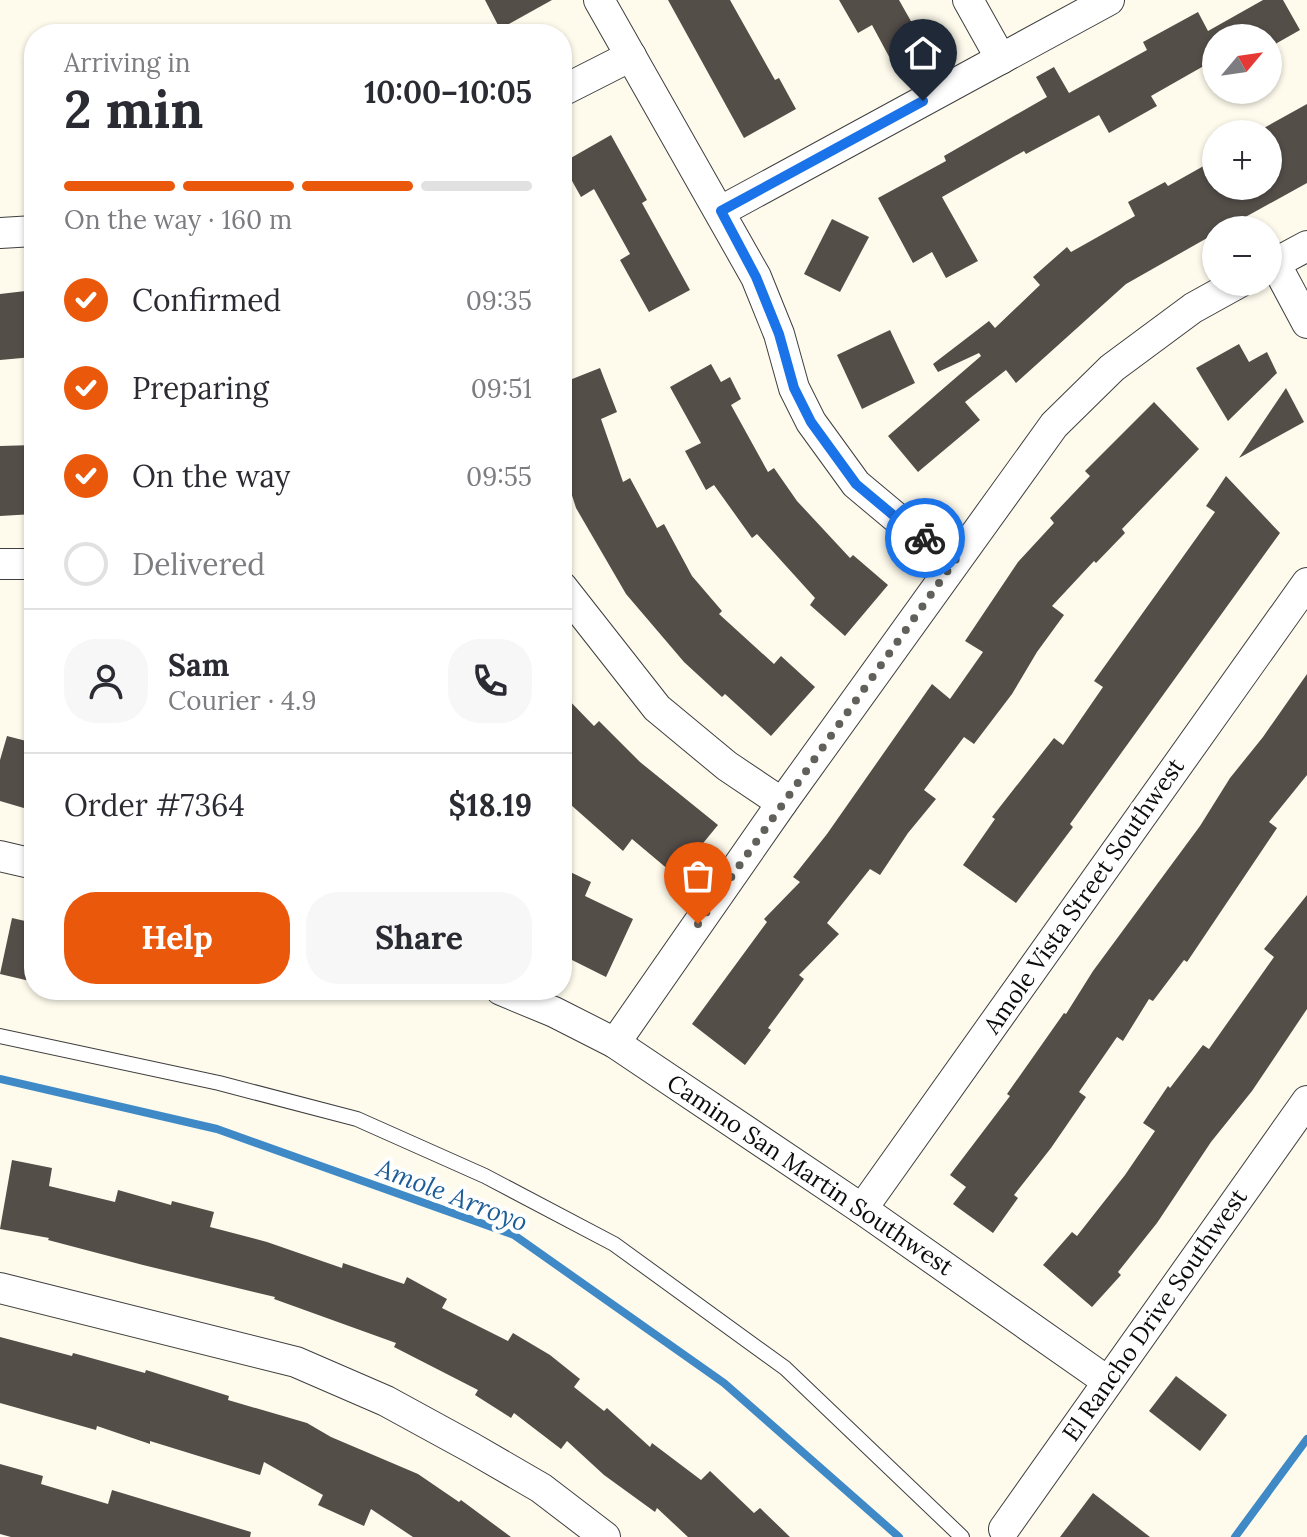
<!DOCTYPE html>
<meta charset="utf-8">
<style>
body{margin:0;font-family:Lora,serif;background:#f7f7f7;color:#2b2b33;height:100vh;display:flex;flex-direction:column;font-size:30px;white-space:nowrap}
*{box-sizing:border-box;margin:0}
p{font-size:26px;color:#7c7c81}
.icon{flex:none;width:44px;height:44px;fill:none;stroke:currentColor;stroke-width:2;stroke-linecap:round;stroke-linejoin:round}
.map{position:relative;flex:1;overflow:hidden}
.drawer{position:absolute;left:24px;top:24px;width:548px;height:976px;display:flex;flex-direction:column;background:#fff;border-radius:32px;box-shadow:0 2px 6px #0004}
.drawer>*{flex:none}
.needle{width:52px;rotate:61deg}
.buttons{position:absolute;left:1202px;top:24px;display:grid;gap:16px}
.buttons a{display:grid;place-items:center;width:80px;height:80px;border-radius:50%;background:#fff;box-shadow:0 2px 6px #0004;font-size:40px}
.pin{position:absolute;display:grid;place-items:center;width:68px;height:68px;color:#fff;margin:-82px -34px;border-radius:50% 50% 50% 0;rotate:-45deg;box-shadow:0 0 8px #0007}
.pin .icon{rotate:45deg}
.courier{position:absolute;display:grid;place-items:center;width:80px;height:80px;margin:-40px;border:6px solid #1a73e8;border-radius:50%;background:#fff;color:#222;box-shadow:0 2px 10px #0007}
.summary em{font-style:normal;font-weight:800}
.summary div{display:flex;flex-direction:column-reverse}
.summary{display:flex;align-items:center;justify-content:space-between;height:136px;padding:0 40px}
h1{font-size:52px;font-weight:800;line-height:60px}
.bar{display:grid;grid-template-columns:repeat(4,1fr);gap:12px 8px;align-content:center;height:96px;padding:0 40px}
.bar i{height:10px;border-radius:6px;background:#e1e1e2}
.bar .active{background:#ea580c}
.bar p{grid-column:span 4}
.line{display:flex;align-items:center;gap:20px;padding:0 40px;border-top:2px solid #e1e1e2}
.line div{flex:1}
.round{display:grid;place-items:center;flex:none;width:84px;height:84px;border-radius:32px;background:#f7f7f7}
ol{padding:0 40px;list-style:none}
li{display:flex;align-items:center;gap:24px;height:88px}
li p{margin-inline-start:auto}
li .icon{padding:8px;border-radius:50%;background:#ea580c;color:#fff;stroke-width:4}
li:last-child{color:#7c7c81}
li i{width:44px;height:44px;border:4px solid #e1e1e2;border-radius:50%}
.cta{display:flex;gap:16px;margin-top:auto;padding:16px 40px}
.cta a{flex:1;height:92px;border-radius:32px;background:#ea580c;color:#fff;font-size:32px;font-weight:800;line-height:92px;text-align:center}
.cta a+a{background:#f7f7f7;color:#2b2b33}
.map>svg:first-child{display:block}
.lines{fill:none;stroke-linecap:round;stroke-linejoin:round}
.stream{stroke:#3f8ac6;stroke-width:8}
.building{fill:#544e49}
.service-casing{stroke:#3f3f3f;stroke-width:16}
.minor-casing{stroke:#3f3f3f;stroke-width:32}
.path{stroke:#2e2e2e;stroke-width:5;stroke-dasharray:8 4;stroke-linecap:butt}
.service{stroke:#fff;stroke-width:14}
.minor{stroke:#fff;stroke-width:30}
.done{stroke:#61605b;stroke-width:8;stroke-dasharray:0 14.4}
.route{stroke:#1a73e8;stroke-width:10}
.labels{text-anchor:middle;stroke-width:8;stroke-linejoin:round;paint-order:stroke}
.street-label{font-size:24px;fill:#0c0c0c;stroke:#fff}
.water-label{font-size:26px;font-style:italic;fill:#1c5d97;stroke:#fff}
</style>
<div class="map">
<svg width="1307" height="1537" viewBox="0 0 1307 1537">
<rect width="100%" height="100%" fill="#fefbed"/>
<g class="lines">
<g class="stream">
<polyline points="0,1079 217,1129 514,1235 724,1383 899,1537"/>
<polyline points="1235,1537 1307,1439"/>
</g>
</g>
<g class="building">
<polygon points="485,0 552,0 500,29"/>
<polygon points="668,0 730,0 775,80 779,78 796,109 744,138"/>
<polygon points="839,0 899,0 925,46 893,64 872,25 858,33"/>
<polygon points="1263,0 1283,0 1300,30 1268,48 1268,38 1216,38 1216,59 1151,96 1157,106 1109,133 1099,115 1026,154 1024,151 942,197 978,261 946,278 932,252 913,263 878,198 946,161 944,156 1047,97 1036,77 1054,67 1069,93 1147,50 1143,42 1198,12 1208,31"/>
<polygon points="1307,104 1307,183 1222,230 1216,230 1216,233 1126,284 1016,383 1006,370 965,402 980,420 918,472 888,436 981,356 979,353 938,372 933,364 989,321 995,328 1040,285 1033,277 1067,247 1071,252 1135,216 1128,202 1165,182 1168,186 1216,159 1216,186 1268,186 1268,134 1253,134"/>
<polygon points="611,135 647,200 642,203 690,290 649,312 620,260 630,254 594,189 581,197 562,163"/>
<polygon points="832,219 869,237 840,292 804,274"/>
<polygon points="34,290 34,330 30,330 33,357 0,360 0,294"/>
<polygon points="890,330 915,383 862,409 837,355"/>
<polygon points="1239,344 1249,362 1267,352 1277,373 1228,421 1196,368"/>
<polygon points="711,364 721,382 730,377 741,399 731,405 768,472 774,468 797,501 850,558 853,555 888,585 845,636 810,605 815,598 757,534 752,538 714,485 706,490 685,451 701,443 670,387"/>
<polygon points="600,368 617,412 601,419 623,482 630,478 657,528 664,524 692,576 722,611 719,614 774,664 781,656 815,687 771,736 725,694 722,697 684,662 626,594 576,508 562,464 562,383"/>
<polygon points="1286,388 1304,422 1239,458"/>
<polygon points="1154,402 1199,449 1122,529 1125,533 1096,563 1094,561 1052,606 1064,615 1037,652 1012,694 974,744 964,737 924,790 936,799 908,833 880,875 870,869 827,923 839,934 799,975 804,979 768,1028 771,1030 745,1065 692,1024 767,922 764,919 800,882 793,877 827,834 932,684 950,699 983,652 965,641 1018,562 1054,523 1050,518 1090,476 1085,471"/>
<polygon points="34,445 34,514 0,516 0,446"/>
<polygon points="1226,476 1280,533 1070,824 1073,827 1016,903 963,865 995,819 992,817 1054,738 1063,745 1103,687 1094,681 1215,512 1206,506"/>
<polygon points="1307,674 1307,775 1269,822 1277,828 1187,962 1184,960 1153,1001 1149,999 1123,1041 1117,1037 1079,1092 1086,1097 1051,1148 1014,1195 1018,1198 993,1233 953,1204 966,1187 950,1175 1010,1096 1007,1094 1064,1013 1066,1014 1093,971 1200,826 1230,778 1263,737"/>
<polygon points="562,693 594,726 599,721 640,762 718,825 676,876 632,839 623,851 562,797"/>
<polygon points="7,736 34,743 34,811 0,801 0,760"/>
<polygon points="562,868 591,882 585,896 633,919 606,977 562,955"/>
<polygon points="1307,895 1307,1009 1252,1091 1211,1142 1157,1223 1118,1272 1121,1275 1092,1307 1043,1265 1072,1232 1077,1236 1125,1175 1155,1131 1143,1123 1168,1086 1170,1088 1203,1045 1209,1049 1274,957 1264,949"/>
<polygon points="12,918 34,923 34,982 0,974"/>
<polygon points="12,1160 52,1168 49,1186 115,1202 118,1190 171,1205 172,1201 214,1212 210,1227 267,1242 342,1268 343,1263 404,1284 407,1277 447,1299 442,1308 508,1341 513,1333 550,1355 580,1379 574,1387 604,1411 607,1408 650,1447 652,1443 701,1480 710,1471 754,1513 760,1508 790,1537 688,1537 657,1508 655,1512 604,1475 567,1441 561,1449 514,1413 511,1418 475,1395 478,1390 394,1347 396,1343 274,1299 275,1297 143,1265 48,1240 49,1238 0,1229"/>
<polygon points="0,1337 72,1356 73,1353 145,1373 146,1370 229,1396 228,1400 307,1423 331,1437 418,1474 459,1502 461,1500 511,1537 413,1537 371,1509 364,1526 318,1505 323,1495 264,1462 260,1475 150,1441 150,1444 97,1426 96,1430 0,1403"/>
<polygon points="1176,1376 1227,1415 1200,1451 1149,1411"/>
<polygon points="0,1464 43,1476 41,1484 108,1504 112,1490 251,1532 250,1537 11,1537 0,1534"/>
<polygon points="1093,1493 1150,1537 1060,1537"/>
</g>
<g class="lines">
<defs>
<polyline id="service" points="0,1036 219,1083 357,1119 485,1176 614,1244 785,1368 962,1537"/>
<g id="minor">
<polyline points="599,0 756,277 779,334 794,388 811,422 856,484 905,525 956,559"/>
<polyline points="968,0 1001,59"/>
<polyline points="562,91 631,56"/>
<polyline points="721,211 1109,0"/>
<polyline points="0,233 34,231"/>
<polyline points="1275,263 1307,323"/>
<polyline points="1268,267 1307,246"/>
<polyline points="0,564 34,564"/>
<polyline points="562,587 657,708 727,766 782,803"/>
<polyline points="0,856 34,864"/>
<polyline points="501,990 554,1012 615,1043 862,1209 1107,1381"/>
<polyline points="615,1043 782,803 1054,425 1112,368 1193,308 1240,282"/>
<polyline points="862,1209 1307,583"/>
<polyline points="0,1288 296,1362 386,1401 472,1448 541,1488 605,1537"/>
<polyline points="1004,1529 1307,1101"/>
</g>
</defs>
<use href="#service" class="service-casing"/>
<use href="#minor" class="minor-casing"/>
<polyline class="path" points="562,355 564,354"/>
<use href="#service" class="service"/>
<use href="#minor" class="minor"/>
</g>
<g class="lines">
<polyline class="done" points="698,924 956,559 925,538"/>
<polyline class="route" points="923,101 721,211 756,277 779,334 794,388 811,422 856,484 905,525 925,538"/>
</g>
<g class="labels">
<g class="street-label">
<text transform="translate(1084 896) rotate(-55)" y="8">Amole Vista Street Southwest</text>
<text transform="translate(810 1175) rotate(34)" y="8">Camino San Martin Southwest</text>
<text transform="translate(1155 1315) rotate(-55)" y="8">El Rancho Drive Southwest</text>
</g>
<g class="water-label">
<text transform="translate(452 1195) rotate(21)" y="9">Amole Arroyo</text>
</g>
</g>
</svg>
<div class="buttons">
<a><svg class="needle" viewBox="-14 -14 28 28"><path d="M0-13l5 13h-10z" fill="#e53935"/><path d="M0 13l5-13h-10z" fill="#7c7c81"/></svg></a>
<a>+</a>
<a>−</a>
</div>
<div class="pin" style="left:698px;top:924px;background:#ea580c"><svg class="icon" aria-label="bag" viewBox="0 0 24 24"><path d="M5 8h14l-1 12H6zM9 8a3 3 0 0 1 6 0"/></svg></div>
<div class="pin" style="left:923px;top:101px;background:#1f2937"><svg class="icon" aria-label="home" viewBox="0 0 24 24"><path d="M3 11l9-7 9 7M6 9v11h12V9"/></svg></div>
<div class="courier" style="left:925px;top:538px"><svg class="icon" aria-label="bike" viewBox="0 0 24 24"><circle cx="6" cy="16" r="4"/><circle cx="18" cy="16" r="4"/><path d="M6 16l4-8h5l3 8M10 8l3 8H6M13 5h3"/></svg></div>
<section class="drawer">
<div class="summary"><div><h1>2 min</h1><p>Arriving in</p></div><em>10:00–10:05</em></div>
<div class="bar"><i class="active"></i><i class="active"></i><i class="active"></i><i></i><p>On the way · 160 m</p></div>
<ol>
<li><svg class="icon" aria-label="check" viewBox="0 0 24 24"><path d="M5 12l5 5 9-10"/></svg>Confirmed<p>09:35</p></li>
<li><svg class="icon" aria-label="check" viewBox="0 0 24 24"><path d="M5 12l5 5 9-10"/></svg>Preparing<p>09:51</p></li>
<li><svg class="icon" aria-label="check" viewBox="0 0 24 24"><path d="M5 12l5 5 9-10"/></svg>On the way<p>09:55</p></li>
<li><i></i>Delivered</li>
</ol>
<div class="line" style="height:144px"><a class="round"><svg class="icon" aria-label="person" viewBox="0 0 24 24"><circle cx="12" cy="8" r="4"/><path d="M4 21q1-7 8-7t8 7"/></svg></a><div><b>Sam</b><p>Courier · 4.9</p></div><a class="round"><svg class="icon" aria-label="phone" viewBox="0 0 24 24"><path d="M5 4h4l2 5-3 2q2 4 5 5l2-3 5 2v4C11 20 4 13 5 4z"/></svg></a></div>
<div class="line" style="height:104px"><div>Order #7364</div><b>$18.19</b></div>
<div class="cta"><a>Help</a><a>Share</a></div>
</section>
</div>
